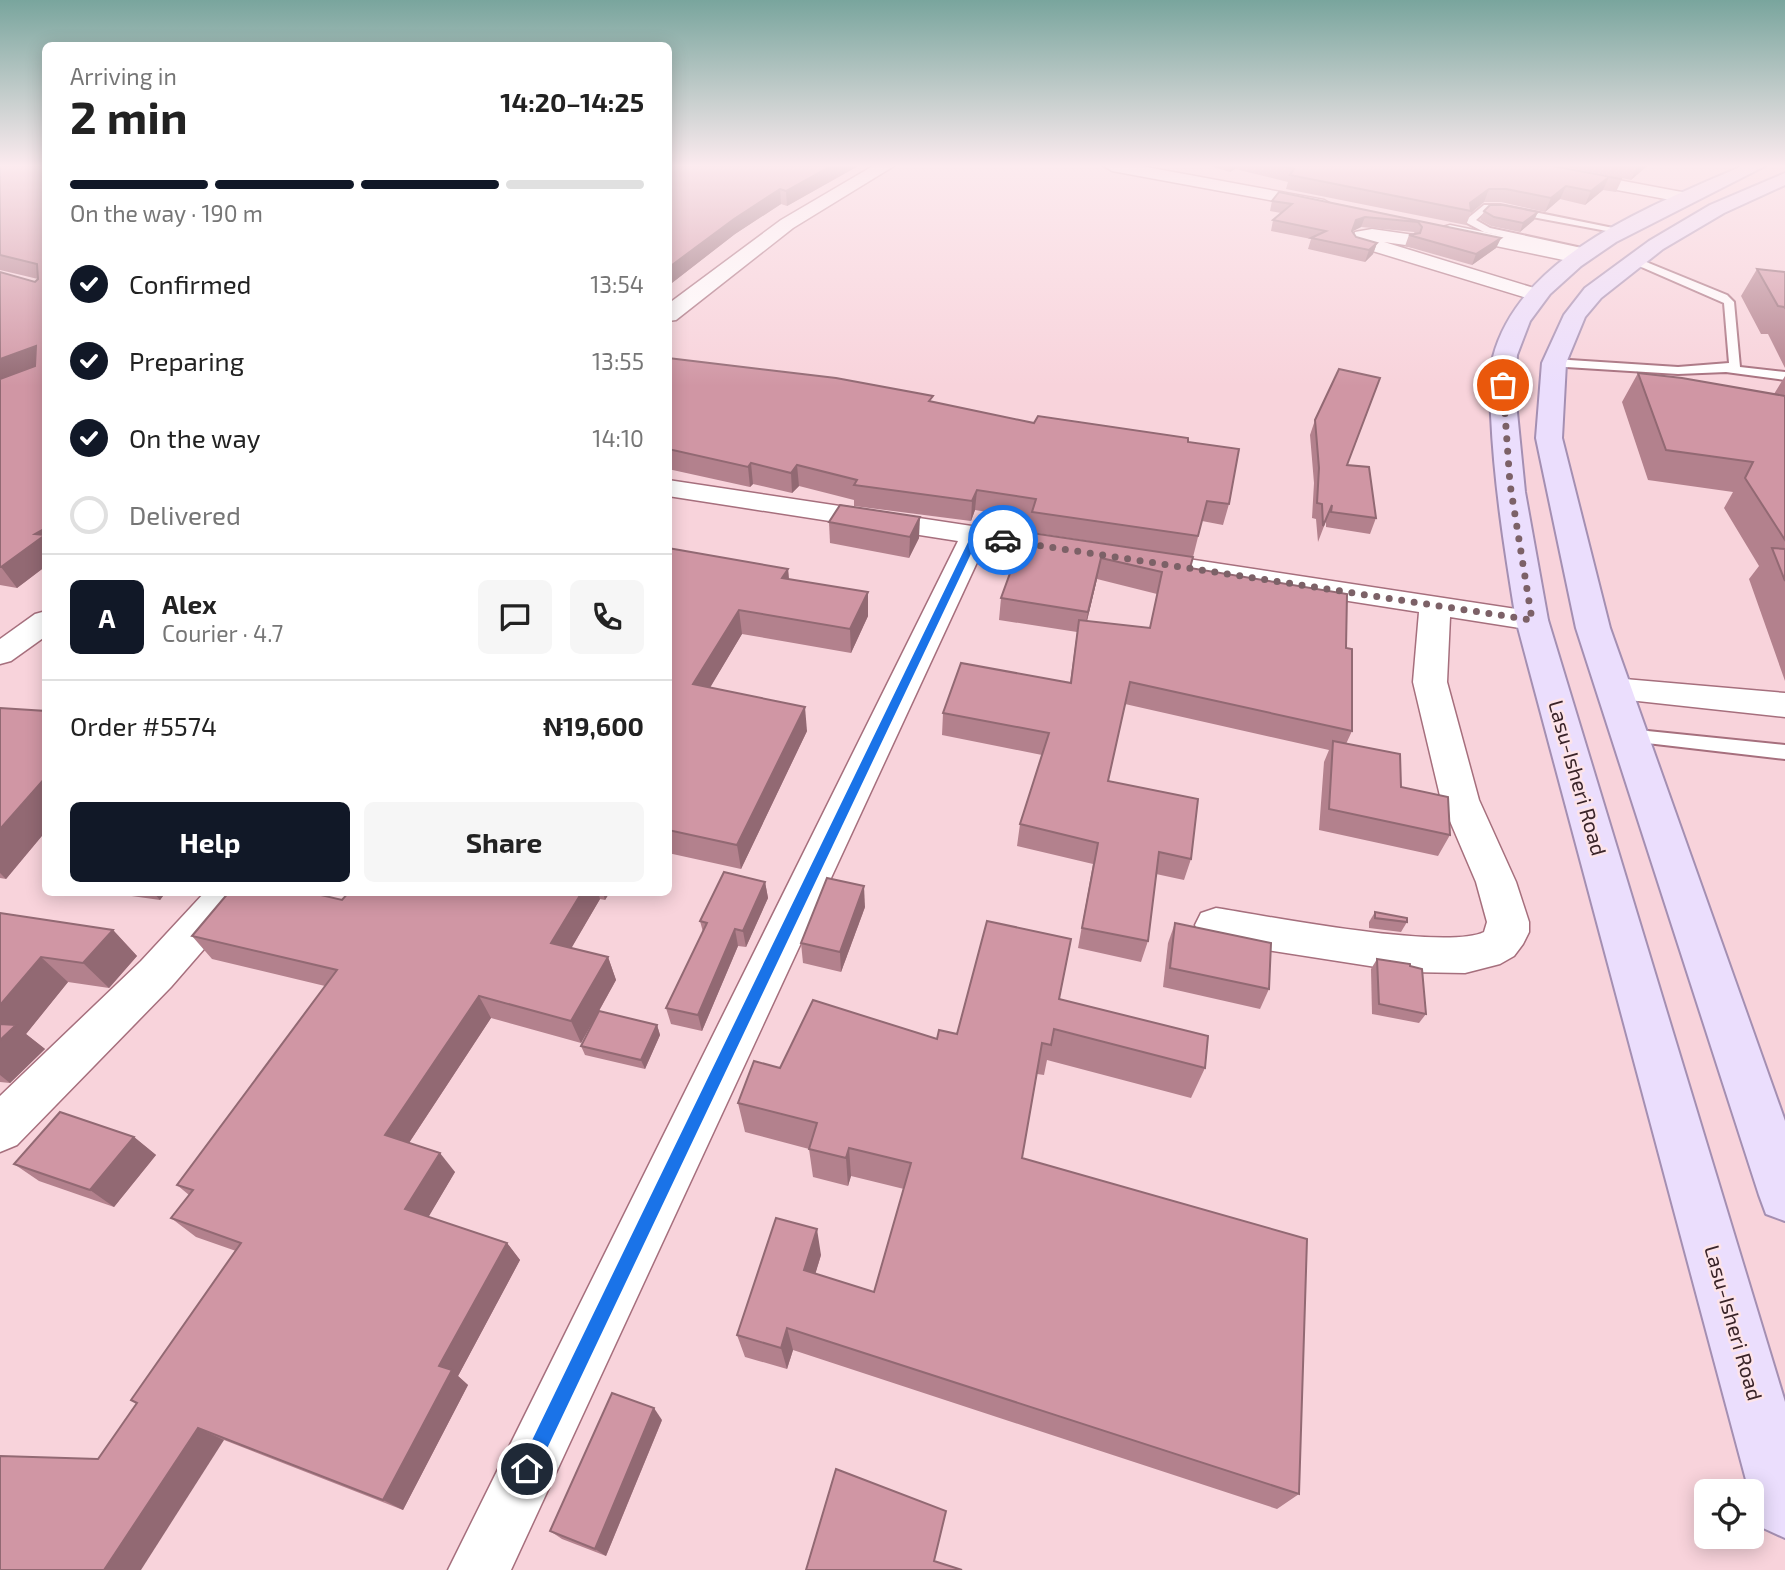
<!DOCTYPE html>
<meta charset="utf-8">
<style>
body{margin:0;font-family:"Exo 2",sans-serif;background:#f6f6f6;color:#222;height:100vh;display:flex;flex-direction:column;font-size:26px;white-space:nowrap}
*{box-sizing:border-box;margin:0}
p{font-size:23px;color:#767676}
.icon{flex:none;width:38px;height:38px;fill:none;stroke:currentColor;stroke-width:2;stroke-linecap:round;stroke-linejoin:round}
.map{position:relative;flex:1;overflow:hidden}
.panel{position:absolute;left:42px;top:42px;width:630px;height:854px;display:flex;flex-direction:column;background:#fff;border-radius:10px;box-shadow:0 4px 18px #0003}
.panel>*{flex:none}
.buttons{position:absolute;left:1694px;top:1479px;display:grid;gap:14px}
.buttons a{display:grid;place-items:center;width:70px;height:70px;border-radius:10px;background:#fff;box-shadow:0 4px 18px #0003;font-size:35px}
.pin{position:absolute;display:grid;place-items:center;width:60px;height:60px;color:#fff;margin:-30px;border:4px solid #fff;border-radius:50%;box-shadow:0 2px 7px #0007}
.courier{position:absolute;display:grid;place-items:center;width:70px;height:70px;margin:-35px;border:5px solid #1a73e8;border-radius:50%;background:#fff;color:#222;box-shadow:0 2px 9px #0007}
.overview em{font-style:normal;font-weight:700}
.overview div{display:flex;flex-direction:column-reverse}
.overview{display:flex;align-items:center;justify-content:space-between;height:119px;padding:0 28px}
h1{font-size:46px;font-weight:700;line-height:52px}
.bar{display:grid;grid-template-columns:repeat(4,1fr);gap:10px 7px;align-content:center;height:84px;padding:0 28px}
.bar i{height:9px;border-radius:5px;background:#e0e0e0}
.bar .on{background:#111827}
.bar p{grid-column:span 4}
.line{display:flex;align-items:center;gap:18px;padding:0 28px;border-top:2px solid #e0e0e0}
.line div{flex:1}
.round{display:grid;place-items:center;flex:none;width:74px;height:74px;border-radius:10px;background:#f6f6f6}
ol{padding:0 28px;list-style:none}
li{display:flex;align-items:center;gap:21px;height:77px}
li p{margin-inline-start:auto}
li .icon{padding:7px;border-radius:50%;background:#111827;color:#fff;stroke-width:4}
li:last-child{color:#767676}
li i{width:38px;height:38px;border:4px solid #e0e0e0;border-radius:50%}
.cta{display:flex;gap:14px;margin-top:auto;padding:14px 28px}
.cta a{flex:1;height:80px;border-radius:10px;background:#111827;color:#fff;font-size:28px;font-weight:700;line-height:80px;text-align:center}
.cta a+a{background:#f6f6f6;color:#222}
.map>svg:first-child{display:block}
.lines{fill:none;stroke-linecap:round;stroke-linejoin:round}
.service-casing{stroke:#a66f7d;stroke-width:4}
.minor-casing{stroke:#a66f7d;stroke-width:3}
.primary-casing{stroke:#a48fb2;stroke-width:4}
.service{fill:#fff;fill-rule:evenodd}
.minor{fill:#fff;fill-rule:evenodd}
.primary{fill:#ebdefd;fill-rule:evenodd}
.wall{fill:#b3818d;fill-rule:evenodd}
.shaded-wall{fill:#926973}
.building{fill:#d096a4;stroke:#926973;stroke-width:2}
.route{fill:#1a73e8}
.done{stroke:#7c6167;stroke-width:7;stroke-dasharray:0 12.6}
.labels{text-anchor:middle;stroke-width:5;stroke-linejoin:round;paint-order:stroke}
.street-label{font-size:21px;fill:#3a2429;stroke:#fde4e9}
</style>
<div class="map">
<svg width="1785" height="1570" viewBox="0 0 1785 1570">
<rect width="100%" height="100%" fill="#f8d3db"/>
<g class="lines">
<defs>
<g id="service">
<polygon points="1484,205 1500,205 1628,231 1623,234 1500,211 1486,211 1476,220 1490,228 1591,250 1591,254 1587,255 1484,232 1467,223 1467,219"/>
<polygon points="1634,257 1727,295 1734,302 1740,367 1785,372 1785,380 1726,372 1678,374 1550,366 1550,360 1554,359 1678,367 1729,363 1724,303 1630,262 1629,260"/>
<polygon points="1628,729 1785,745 1785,759 1621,740 1619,735 1621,730"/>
</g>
<g id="minor">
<polygon points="873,166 894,166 793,228 676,320 668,321 668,304 781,220"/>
<polygon points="1104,166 1141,166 1324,200 1333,205 1324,210 1112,171"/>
<polygon points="1507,166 1544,166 1687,193 1696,198 1687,203 1515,171"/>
<polygon points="1450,225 1578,251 1588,257 1578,263 1443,235 1441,231 1443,227"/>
<polygon points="1372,229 1463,242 1466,246 1463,250 1456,252 1384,242 1544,291 1547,295 1544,299 1530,299 1353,245 1351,241 1355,232"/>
<polygon points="668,480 1071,541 1081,544 1086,550 1081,556 1071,559 985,545 511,1570 448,1570 958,541 668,496"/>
<path d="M1142,552L1543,613L1548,620L1543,627L1532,630L1450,617L1447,682L1479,800L1516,882L1529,922V932L1523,944L1514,956L1500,964L1465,973L1408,972L1216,942L1201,937L1195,925L1201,913L1216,908C1268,916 1444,951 1484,932L1487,922L1476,882L1441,800L1413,682L1419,612L1132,567L1127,561L1132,555Z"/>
<polygon points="46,611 46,636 11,661 0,664 0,639 35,614"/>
<polygon points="1613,678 1785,693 1785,717 1601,697 1596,689 1601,681"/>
<polygon points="205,892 250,892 244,903 171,987 17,1145 0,1152 0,1096 141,961"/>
</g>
<g id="primary">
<path d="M1742,166H1765L1616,242L1581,266L1550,294L1530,321L1517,355L1515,392L1525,492L1548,620L1785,1402V1538L1763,1528L1753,1506L1752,1491H1749L1516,620C1505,552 1494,484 1491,415C1490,396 1488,375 1493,357C1520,254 1654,205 1742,166Z"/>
<polygon points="1785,173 1785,185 1724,213 1663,249 1601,298 1585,317 1566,363 1562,438 1610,628 1785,1121 1785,1221 1766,1214 1759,1195 1576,628 1536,438 1542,363 1564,315 1585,288 1649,241 1710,205"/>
</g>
</defs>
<use href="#service" class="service-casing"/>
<use href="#minor" class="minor-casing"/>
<use href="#primary" class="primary-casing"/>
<use href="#service" class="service"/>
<use href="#minor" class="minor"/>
<use href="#primary" class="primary"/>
</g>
<g class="wall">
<polygon points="0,166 46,166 46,566 17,588 0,585 0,272 35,282 38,279 0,270"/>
<polygon points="668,166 858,166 787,206 781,204 735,234 668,286"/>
<polygon points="1210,166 1553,166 1622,179 1616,192 1603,190 1585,205 1560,199 1545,212 1501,202 1484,202 1471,213 1466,225 1286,189 1288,182 1235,169 1230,172"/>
<polygon points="1560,166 1647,166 1631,180"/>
<polygon points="1279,192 1501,238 1496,248 1472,265 1405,246 1409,235 1415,234 1414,232 1361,227 1353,231 1356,237 1377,243 1373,254 1365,262 1308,249 1311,239 1271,231 1273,220 1281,213 1270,211 1272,201"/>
<polygon points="1484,211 1538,212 1534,220 1520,232 1491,226 1480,220"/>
<polygon points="1757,269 1785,272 1785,368 1768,334 1761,334 1741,296"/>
<polygon points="668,358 933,402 1034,423 1188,442 1229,504 1223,525 1202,521 1193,557 1030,532 1031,519 975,510 971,521 854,506 854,500 799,486 792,493 753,484 750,487 668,469"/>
<polygon points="1638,373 1774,394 1785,376 1785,681 1749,579 1759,566 1724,508 1733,492 1648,480 1622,402"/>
<polygon points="1315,420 1347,465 1376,518 1370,534 1326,527 1326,521 1318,542 1316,519 1312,518 1314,483 1310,435"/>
<polygon points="829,522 919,538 909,558 830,543"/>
<path d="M1025,532L1190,568L1346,648L1352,731L1346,744L1401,787L1450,835L1438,856L1319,830L1324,762L1329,750L1125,704L1108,781L1191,859L1184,880L1156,874L1148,941L1141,962L1078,948L1093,864L1017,846L1020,824L1042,755L942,735L943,713L1070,683L1077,632L999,620L1001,598ZM1097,579L1157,594L1150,628L1087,621Z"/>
<polygon points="668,548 788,569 789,580 868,616 851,653 742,634 710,687 807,731 741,869 668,853"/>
<polygon points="0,708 46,711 46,831 6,879 0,878"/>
<polygon points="765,882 768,898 746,947 738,946 702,1031 671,1024 666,1008 703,932 700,921"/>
<polygon points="103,892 166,892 160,900"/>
<polygon points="349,892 610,892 605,900 600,899 571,948 608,957 616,980 599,1011 657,1025 660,1035 645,1069 585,1055 581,1046 598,1013 581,1043 491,1018 409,1143 455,1172 428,1217 507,1243 520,1260 458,1376 468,1385 403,1510 224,1440 98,1459 137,1403 236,1251 196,1237 171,1218 189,1195 177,1185 325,986 212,959 192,936 342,900"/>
<polygon points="865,907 841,972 803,963 801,943"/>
<polygon points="1375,912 1407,922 1401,932 1369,928 1369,922"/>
<polygon points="0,913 113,930 137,956 109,988 68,982 26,1034 45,1049 10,1083 0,1082"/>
<polygon points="1175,923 1269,989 1260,1009 1163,987 1168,943"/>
<polygon points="1377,959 1426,1014 1419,1023 1372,1014 1371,969"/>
<polygon points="1059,999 1205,1068 1191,1098 1047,1060 1044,1075 1037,1074 1022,1158 1299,1494 1277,1509 793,1350 787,1369 745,1357 737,1335 821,1255 815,1274 874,1292 904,1189 851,1176 848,1186 813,1177 809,1149 745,1132 738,1103 780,1068 937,1039 957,1034"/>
<polygon points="134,1137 156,1155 114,1207 39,1181 14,1164"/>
<polygon points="662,1420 606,1556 562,1539 550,1531"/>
</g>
<g class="shaded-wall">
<polygon points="831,166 858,166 787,206 786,191"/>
<polygon points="1231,166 1235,166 1235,169 1230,172"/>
<polygon points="1647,166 1631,180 1637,167"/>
<polygon points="1609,177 1603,190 1585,205 1591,191"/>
<polygon points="1566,186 1560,199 1545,212 1551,198"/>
<polygon points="780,189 781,204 735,234 668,286 668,268 734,219"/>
<polygon points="1489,189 1484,202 1471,213 1470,203"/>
<polygon points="1538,212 1534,220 1520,232 1523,223"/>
<polygon points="1365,217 1361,227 1353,231 1356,220"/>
<polygon points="1501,238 1496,248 1472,265 1476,254"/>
<polygon points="1377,243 1373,254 1365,262 1369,250"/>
<polygon points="36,346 46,362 0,382 0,359"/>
<polygon points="751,463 753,484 750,487 748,467"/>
<polygon points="797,465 799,486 792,493 791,473"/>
<polygon points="977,490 975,510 971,521 972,501"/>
<polygon points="920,517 919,538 909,558 910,537"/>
<polygon points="46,528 46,566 17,588 1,567 35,534"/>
<polygon points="1101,558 1097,579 1084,633 1088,612"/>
<polygon points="788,569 790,593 782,578"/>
<polygon points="868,592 868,616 851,653 850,629"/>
<polygon points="739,610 742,634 698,708 693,684"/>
<polygon points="805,707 807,731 741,869 737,845"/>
<polygon points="45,777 46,831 6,879 0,873 0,829"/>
<polygon points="765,882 768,898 746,947 743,931"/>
<polygon points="864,886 865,907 841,972 840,952"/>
<polygon points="153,892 166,892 160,900"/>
<polygon points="582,892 598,892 600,899 561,966 551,943"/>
<polygon points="603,892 610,892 605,900"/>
<polygon points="735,929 738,946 702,1031 698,1015"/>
<polygon points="113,930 137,956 109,988 83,963"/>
<polygon points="41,957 68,982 26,1034 45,1049 10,1083 0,1075 0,1005"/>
<polygon points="608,957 616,980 581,1043 571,1021"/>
<polygon points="479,996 491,1018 401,1155 385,1135"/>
<polygon points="657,1025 660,1035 645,1069 641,1060"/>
<polygon points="134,1137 156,1155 114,1207 90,1190"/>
<polygon points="849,1148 851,1176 848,1186 846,1158"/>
<polygon points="440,1153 455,1172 422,1228 405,1209"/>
<polygon points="817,1229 821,1255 809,1295 804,1270"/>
<polygon points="507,1243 520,1260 458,1376 468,1385 403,1510 383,1500 439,1366"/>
<polygon points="787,1328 793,1350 787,1369 781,1348"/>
<polygon points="654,1408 662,1420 606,1556 595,1549"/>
<polygon points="198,1428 224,1440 141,1570 104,1570"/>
</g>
<g class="building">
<polygon points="0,166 46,166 46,528 35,534 45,535 1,567 0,567 0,379 35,366 36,346 0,359 0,272 35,282 38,279 37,264 0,255"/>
<polygon points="668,166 831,166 786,191 780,189 734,219 668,268"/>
<polygon points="1281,166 1553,166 1622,179 1609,177 1591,191 1566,186 1551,198 1506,189 1489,189 1470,203 1471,211 1290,175 1294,169"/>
<polygon points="1279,192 1501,238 1476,254 1409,235 1420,233 1422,227 1418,222 1365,217 1356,220 1352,231 1356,237 1377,243 1369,250 1311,238 1326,231 1273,220 1292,204 1272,201"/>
<polygon points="1490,205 1503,205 1538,212 1523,223 1494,217 1484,211"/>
<polygon points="1757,269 1785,272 1785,308 1784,307 1778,306"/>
<polygon points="668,358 836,378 933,396 929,401 1034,423 1038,416 1188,438 1188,442 1239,449 1229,504 1207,501 1198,536 1032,512 1036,499 977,490 972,501 854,485 857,480 797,465 791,473 751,463 748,467 668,449"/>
<polygon points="1339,369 1380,378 1347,465 1369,467 1376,518 1331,512 1332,505 1323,526 1322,504 1317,503 1319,468 1315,420"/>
<polygon points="1638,373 1682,378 1785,396 1785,540 1745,478 1753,462 1666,450"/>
<polygon points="840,505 920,517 910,537 829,522"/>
<polygon points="1025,532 1193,557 1190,568 1347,594 1346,648 1352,649 1352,731 1130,682 1108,781 1198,799 1191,859 1159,852 1148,941 1082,928 1098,843 1020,824 1049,733 943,713 961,663 1071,683 1079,620 1150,628 1162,572 1101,558 1088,612 1001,598"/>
<polygon points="668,548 788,569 782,578 868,592 850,629 739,610 693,684 805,707 737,845 668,830"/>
<polygon points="1772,548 1785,549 1785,581"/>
<polygon points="0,708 46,711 46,777 0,829"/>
<polygon points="1333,741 1400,754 1401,787 1448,797 1450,835 1329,809"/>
<polygon points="724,872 765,882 743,931 735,929 698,1015 666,1008 707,923 700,921"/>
<polygon points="827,878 864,886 840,952 801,943"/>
<polygon points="229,892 308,892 342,900 349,892 582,892 551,943 608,957 571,1021 479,996 385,1135 440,1153 405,1209 507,1243 439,1366 452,1370 383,1500 198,1428 104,1570 0,1570 0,1456 98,1459 137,1403 131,1400 241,1243 171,1218 193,1190 177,1185 337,970 192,936"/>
<polygon points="1375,912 1407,918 1407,922 1375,918"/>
<polygon points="0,913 113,930 83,963 41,957 0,1005"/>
<polygon points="987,921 1071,939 1059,999 1208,1036 1205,1068 1054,1029 1051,1045 1042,1043 1022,1158 1307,1239 1299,1494 787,1328 781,1348 737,1335 776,1218 817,1229 804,1270 874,1292 911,1163 849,1148 846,1158 809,1149 817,1123 738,1103 754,1061 780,1068 813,1000 937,1039 939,1030 957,1034"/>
<polygon points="1175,923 1271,943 1269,989 1170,968"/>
<polygon points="1377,959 1410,964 1410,966 1422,969 1426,1014 1379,1004"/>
<polygon points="599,1011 657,1025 641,1060 581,1046"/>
<polygon points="0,1024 16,1025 0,1040"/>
<polygon points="60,1112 134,1137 90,1190 14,1164"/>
<polygon points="612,1393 654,1408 595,1549 550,1531"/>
<polygon points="836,1469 946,1511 934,1561 962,1570 806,1570"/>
</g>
<linearGradient id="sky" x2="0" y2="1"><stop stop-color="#79a59d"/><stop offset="0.43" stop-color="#fcebef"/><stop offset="1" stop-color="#fcebef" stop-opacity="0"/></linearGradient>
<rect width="1785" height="386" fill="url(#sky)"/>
<polygon class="route" points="975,533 1008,540 1003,543 978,539 534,1476 527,1478 521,1476 518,1469 521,1463 971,536"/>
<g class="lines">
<polyline class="done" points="1003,540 1532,620 1510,484 1503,385"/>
</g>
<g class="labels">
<g class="street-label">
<text transform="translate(1577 778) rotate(74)" y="7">Lasu-Isheri Road</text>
<text transform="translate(1733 1323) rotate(74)" y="7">Lasu-Isheri Road</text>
</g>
</g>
</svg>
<div class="buttons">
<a><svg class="icon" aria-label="locate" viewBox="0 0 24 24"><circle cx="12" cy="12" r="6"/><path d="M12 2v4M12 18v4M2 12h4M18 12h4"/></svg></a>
</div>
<div class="pin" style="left:1503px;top:385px;background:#ea580c"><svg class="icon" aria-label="bag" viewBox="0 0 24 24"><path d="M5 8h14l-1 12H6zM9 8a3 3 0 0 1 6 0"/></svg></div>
<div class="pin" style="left:527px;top:1469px;background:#1f2937"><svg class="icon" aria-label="home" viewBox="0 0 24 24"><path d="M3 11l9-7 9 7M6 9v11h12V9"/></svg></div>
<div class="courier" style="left:1003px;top:540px"><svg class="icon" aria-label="car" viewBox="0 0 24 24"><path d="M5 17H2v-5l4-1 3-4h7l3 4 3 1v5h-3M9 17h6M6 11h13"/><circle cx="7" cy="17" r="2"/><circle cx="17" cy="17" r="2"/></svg></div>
<section class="panel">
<div class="overview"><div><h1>2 min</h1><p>Arriving in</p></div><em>14:20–14:25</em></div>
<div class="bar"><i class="on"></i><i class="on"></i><i class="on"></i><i></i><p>On the way · 190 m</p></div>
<ol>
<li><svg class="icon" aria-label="check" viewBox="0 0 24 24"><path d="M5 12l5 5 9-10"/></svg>Confirmed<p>13:54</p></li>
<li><svg class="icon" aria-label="check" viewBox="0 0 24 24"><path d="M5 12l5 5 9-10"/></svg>Preparing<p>13:55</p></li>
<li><svg class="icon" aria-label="check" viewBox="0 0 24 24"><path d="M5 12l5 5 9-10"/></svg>On the way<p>14:10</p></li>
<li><i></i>Delivered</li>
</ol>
<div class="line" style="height:126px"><b class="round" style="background:#111827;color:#fff">A</b><div><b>Alex</b><p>Courier · 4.7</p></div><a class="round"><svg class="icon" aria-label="chat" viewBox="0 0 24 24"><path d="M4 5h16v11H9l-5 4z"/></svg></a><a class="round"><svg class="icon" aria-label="phone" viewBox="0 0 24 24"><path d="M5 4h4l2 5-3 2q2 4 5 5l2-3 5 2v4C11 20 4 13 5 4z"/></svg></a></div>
<div class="line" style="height:91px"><div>Order #5574</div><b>₦19,600</b></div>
<div class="cta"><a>Help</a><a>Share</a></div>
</section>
</div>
